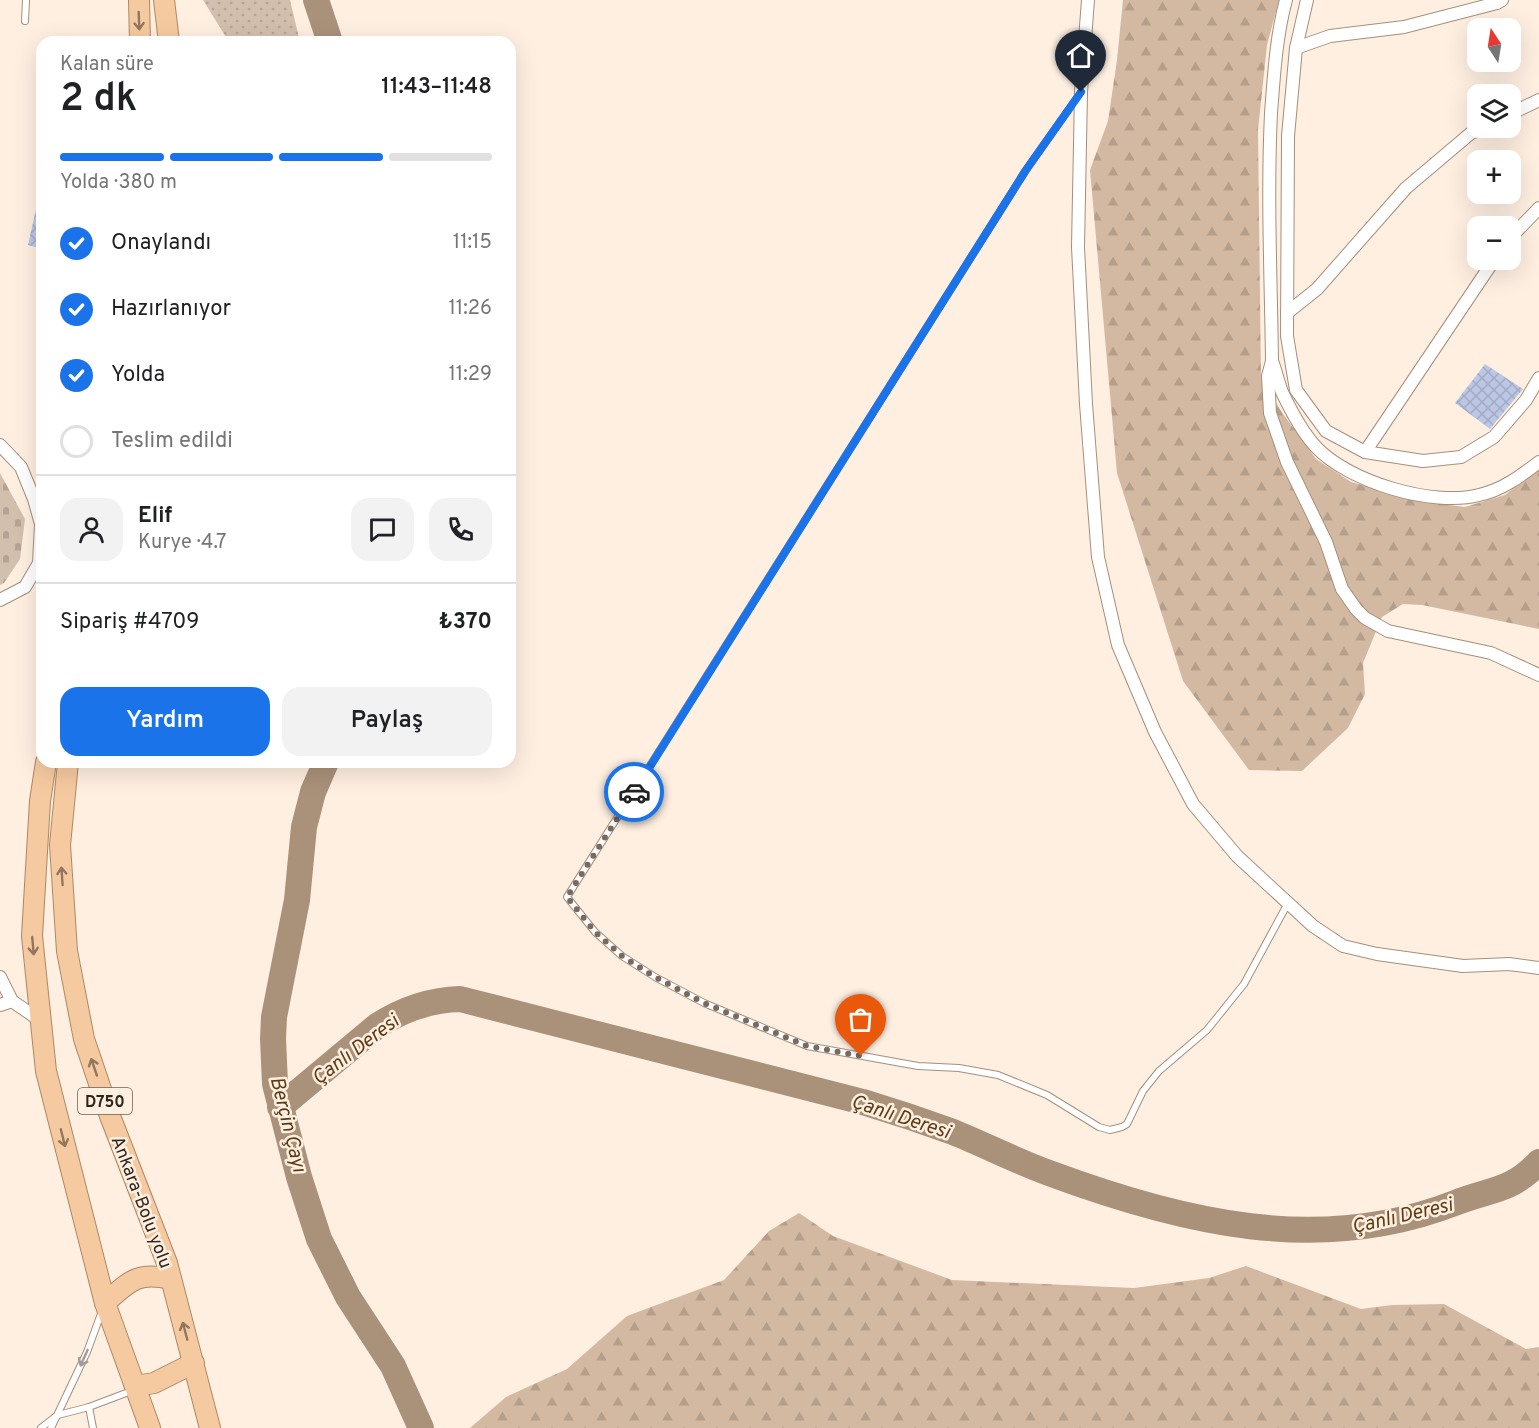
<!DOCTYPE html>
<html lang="tr">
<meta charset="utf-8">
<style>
body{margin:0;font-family:Overpass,sans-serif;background:#f2f2f2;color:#202124;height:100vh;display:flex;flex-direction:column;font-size:22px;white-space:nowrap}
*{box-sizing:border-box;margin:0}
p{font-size:20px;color:#757577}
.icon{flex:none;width:33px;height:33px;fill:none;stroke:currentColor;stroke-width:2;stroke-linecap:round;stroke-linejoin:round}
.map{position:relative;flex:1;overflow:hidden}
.details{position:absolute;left:36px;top:36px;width:480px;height:732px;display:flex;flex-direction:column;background:#fff;border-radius:18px;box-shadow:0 6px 24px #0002}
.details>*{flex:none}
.needle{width:39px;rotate:348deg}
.buttons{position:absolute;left:1467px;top:18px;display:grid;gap:12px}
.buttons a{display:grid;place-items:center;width:54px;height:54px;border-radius:12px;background:#fff;box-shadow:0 6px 24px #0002;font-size:30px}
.pin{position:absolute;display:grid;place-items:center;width:51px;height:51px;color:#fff;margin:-62px -26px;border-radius:50% 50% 50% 0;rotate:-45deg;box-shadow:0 0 6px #0007}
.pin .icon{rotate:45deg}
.courier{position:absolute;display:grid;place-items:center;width:60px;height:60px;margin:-30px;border:4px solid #1a73e8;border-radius:50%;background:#fff;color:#222;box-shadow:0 2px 8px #0007}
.summary em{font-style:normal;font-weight:600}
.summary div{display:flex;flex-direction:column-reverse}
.summary{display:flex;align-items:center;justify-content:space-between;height:102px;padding:0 24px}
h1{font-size:39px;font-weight:600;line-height:45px}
.bar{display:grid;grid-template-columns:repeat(4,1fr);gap:9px 6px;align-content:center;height:72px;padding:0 24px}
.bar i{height:8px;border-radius:4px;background:#e0e0e0}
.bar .current{background:#1a73e8}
.bar p{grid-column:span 4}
.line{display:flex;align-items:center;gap:15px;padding:0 24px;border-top:2px solid #e0e0e0}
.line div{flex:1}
.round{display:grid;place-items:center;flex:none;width:63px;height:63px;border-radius:18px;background:#f2f2f2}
ol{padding:0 24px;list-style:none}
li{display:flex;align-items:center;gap:18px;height:66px}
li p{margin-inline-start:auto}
li .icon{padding:6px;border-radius:50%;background:#1a73e8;color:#fff;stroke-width:4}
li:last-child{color:#757577}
li i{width:33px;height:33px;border:3px solid #e0e0e0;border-radius:50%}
.button{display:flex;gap:12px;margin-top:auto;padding:12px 24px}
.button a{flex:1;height:69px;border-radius:18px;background:#1a73e8;color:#fff;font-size:24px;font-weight:600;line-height:69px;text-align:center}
.button a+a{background:#f2f2f2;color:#202124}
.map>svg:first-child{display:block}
.forest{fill:url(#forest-firs)}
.cemetery{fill:url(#cemetery-stones)}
.park{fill:url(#park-dots)}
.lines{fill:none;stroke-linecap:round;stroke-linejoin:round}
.river{stroke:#aa917a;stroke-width:26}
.building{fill:url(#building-cross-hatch)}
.service-casing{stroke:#a68f7a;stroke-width:8}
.minor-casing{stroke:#a68f7a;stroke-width:14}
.trunk-casing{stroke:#af8763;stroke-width:22}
.service{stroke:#fff;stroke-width:6}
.minor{stroke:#fff;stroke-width:12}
.trunk{stroke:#f6caa0;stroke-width:20}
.oneway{stroke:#92775e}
.oneway2{stroke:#a19c99}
.done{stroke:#776b61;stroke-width:6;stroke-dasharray:0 10.8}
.route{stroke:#1a73e8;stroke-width:8}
.labels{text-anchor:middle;stroke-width:5;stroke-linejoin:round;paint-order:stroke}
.shield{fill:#feefe1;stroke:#6c6157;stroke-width:1.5}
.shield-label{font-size:16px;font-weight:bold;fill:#2e241c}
.street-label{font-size:18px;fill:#2e241c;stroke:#feefe1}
.water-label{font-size:20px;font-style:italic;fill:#5f3a13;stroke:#feefe1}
</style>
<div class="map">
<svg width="1539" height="1428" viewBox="0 0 1539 1428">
<defs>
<pattern id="forest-firs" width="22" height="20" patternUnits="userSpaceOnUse" patternTransform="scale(1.5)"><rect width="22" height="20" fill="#d3b9a2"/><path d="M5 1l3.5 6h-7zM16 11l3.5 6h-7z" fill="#b59f8b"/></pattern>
<pattern id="cemetery-stones" width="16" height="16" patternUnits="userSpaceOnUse" patternTransform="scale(1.5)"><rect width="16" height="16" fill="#d3bfae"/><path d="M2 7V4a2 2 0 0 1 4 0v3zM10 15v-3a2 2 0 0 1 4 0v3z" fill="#b5a495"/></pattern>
<pattern id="park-dots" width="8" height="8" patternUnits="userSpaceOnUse" patternTransform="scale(1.5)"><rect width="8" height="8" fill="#d3bfae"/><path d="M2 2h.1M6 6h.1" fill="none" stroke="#b5a495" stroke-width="1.8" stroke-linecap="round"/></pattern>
<pattern id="building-cross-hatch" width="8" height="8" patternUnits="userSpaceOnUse" patternTransform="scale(1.5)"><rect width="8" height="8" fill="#bcc7e5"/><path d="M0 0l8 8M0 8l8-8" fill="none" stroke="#a2abc4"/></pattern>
</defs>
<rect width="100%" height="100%" fill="#feefe1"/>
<g class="forest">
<polygon points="1123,0 1279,0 1267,45 1258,130 1261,379 1283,414 1316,459 1351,482 1419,501 1465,507 1505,495 1539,469 1539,629 1422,605 1403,604 1382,617 1363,663 1365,694 1348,728 1302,771 1249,770 1183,681 1117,473 1090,170 1108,121 1117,60"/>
<polygon points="799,1213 833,1236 952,1280 1134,1288 1209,1278 1246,1266 1361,1309 1392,1305 1444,1304 1526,1349 1539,1347 1539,1428 470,1428 506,1397 567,1369 627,1316 724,1280 769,1231"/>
</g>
<polygon class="cemetery" points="0,473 25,519 20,559 4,583 0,585"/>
<polygon class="park" points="203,0 290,0 300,42 229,42"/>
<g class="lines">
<g class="river">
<polyline points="316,0 330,42"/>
<polyline points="326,762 313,792 304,827 297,900 274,1017 273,1039 275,1084 299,1177 319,1239 348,1297 393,1366 421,1428"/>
<path d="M280,1107L377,1026C403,1009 429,1000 460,999L863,1102C893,1111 923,1121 953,1132C985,1145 1016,1161 1049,1173C1181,1222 1319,1256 1455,1203C1490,1189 1511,1192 1539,1162"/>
</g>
</g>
<g class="building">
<polygon points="37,205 42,205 42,249 28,245"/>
<polygon points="1485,364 1523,389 1490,429 1455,403"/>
</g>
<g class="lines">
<defs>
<g id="service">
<polyline points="25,21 26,0"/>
<polyline points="1079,95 1026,170 567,897 595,932 622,956 655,977 704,1003 807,1046 918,1066 959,1068 998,1075 1047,1095 1099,1127 1110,1130 1122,1127 1127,1124 1143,1091 1159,1071 1207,1030 1244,984 1288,903"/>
<polyline points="89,1407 93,1428"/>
<polyline points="41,1428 58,1415 89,1407 134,1390"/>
<polyline points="51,1428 87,1352 102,1311"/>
</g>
<g id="minor">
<polyline points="1088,0 1081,92 1078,247 1086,404 1098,557 1118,645 1155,732 1193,804 1237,856 1313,926 1343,946 1377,954 1463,966 1509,964 1539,968"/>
<path d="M1286,0C1276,37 1274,75 1271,113C1267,196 1271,279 1272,361C1276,371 1278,382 1282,392C1291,411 1302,432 1316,447C1349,482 1432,507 1479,495C1502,490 1521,476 1539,462"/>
<polyline points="1307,0 1296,48 1288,136 1287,336 1296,390 1326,431 1365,452 1423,461 1461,457 1494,437 1526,400 1539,378"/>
<polyline points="1296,48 1330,36 1404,27 1497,3 1502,0"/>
<polyline points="1510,114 1539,100"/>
<polyline points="1510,238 1539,208"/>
<polyline points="1287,313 1317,289 1406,188 1471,133 1483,128"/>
<polyline points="1272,361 1268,376 1270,413 1287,462 1326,542 1342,589 1356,609 1365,618 1388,631 1491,653 1539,675"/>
<polyline points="0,445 21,467 34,499 41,524 39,563 25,587 0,600"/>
<polyline points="1365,452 1494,260"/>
<polyline points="0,977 12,1001 41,1021"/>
<polyline points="0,1005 12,1001"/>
</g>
<g id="trunk">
<polyline points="139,0 140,42"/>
<polyline points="164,0 169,42"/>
<polyline points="46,762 40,801 32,936 46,1071 105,1303 150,1428"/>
<polyline points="68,762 60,845 67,951 84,1039 110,1116 167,1263 210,1428"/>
<path d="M105,1303C129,1282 136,1271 171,1279"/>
<polyline points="135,1386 154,1383 194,1363"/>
</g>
</defs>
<use href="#service" class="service-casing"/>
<use href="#minor" class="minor-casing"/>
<use href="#trunk" class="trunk-casing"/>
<use href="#service" class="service"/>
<use href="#minor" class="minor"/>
<use href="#trunk" class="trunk"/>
</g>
<defs><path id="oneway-shaft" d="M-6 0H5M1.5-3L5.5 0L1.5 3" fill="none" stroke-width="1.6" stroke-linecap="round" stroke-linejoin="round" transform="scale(1.5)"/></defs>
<g class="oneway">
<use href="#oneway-shaft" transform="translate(139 21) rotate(88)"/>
<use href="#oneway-shaft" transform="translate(62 876) rotate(-94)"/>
<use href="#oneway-shaft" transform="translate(33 946) rotate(85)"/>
<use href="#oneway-shaft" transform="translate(94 1067) rotate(-109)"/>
<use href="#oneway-shaft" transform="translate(63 1138) rotate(76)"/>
<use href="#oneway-shaft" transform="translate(185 1331) rotate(-105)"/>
</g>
<use class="oneway2" href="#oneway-shaft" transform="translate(84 1358) rotate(114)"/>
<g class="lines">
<polyline class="done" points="634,792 567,897 595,932 622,956 655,977 704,1003 807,1046 861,1056"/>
<polyline class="route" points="634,792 1026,170 1081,92"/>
</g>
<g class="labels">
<rect class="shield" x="78" y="1088" width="54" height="26" rx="4.5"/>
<g class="shield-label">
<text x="105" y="1107">D750</text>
</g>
<g class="street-label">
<text transform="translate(142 1202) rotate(69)" y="6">Ankara-Bolu yolu</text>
</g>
<g class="water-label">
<text transform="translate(355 1049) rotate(-37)" y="7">Çanlı Deresi</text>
<text transform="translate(901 1116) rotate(18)" y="7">Çanlı Deresi</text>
<text transform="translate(289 1124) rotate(76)" y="7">Berçin Çayı</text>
<text transform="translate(1402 1215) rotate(-13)" y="7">Çanlı Deresi</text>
</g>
</g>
</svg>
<div class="buttons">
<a><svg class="needle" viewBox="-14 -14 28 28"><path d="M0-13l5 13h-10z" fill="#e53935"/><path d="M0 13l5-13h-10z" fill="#757577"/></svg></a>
<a><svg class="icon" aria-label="layers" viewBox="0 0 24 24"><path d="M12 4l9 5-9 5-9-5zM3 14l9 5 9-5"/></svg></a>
<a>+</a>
<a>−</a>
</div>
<div class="pin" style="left:861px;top:1056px;background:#ea580c"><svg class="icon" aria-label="bag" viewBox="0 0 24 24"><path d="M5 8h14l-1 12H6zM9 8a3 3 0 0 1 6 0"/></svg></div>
<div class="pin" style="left:1081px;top:92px;background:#1f2937"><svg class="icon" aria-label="home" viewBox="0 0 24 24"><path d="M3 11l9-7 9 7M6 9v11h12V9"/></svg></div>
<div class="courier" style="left:634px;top:792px"><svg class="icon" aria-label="car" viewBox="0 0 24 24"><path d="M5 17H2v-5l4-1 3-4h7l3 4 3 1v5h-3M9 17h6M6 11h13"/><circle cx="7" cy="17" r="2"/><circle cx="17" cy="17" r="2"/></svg></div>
<section class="details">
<div class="summary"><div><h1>2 dk</h1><p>Kalan süre</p></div><em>11:43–11:48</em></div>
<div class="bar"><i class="current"></i><i class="current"></i><i class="current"></i><i></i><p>Yolda · 380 m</p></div>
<ol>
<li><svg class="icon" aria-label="check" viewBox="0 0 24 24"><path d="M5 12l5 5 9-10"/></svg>Onaylandı<p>11:15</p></li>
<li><svg class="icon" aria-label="check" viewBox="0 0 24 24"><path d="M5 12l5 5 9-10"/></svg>Hazırlanıyor<p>11:26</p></li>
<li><svg class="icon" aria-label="check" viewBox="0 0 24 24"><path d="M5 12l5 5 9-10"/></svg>Yolda<p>11:29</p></li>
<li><i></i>Teslim edildi</li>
</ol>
<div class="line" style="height:108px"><a class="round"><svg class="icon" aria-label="person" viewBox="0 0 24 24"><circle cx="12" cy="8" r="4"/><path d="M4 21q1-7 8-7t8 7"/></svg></a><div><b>Elif</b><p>Kurye · 4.7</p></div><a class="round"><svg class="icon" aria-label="chat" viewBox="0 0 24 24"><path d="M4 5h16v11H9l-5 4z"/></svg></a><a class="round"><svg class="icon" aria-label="phone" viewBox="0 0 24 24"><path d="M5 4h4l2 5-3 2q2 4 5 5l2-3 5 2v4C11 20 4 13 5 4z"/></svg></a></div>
<div class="line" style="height:78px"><div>Sipariş #4709</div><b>₺370</b></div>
<div class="button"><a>Yardım</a><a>Paylaş</a></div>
</section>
</div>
